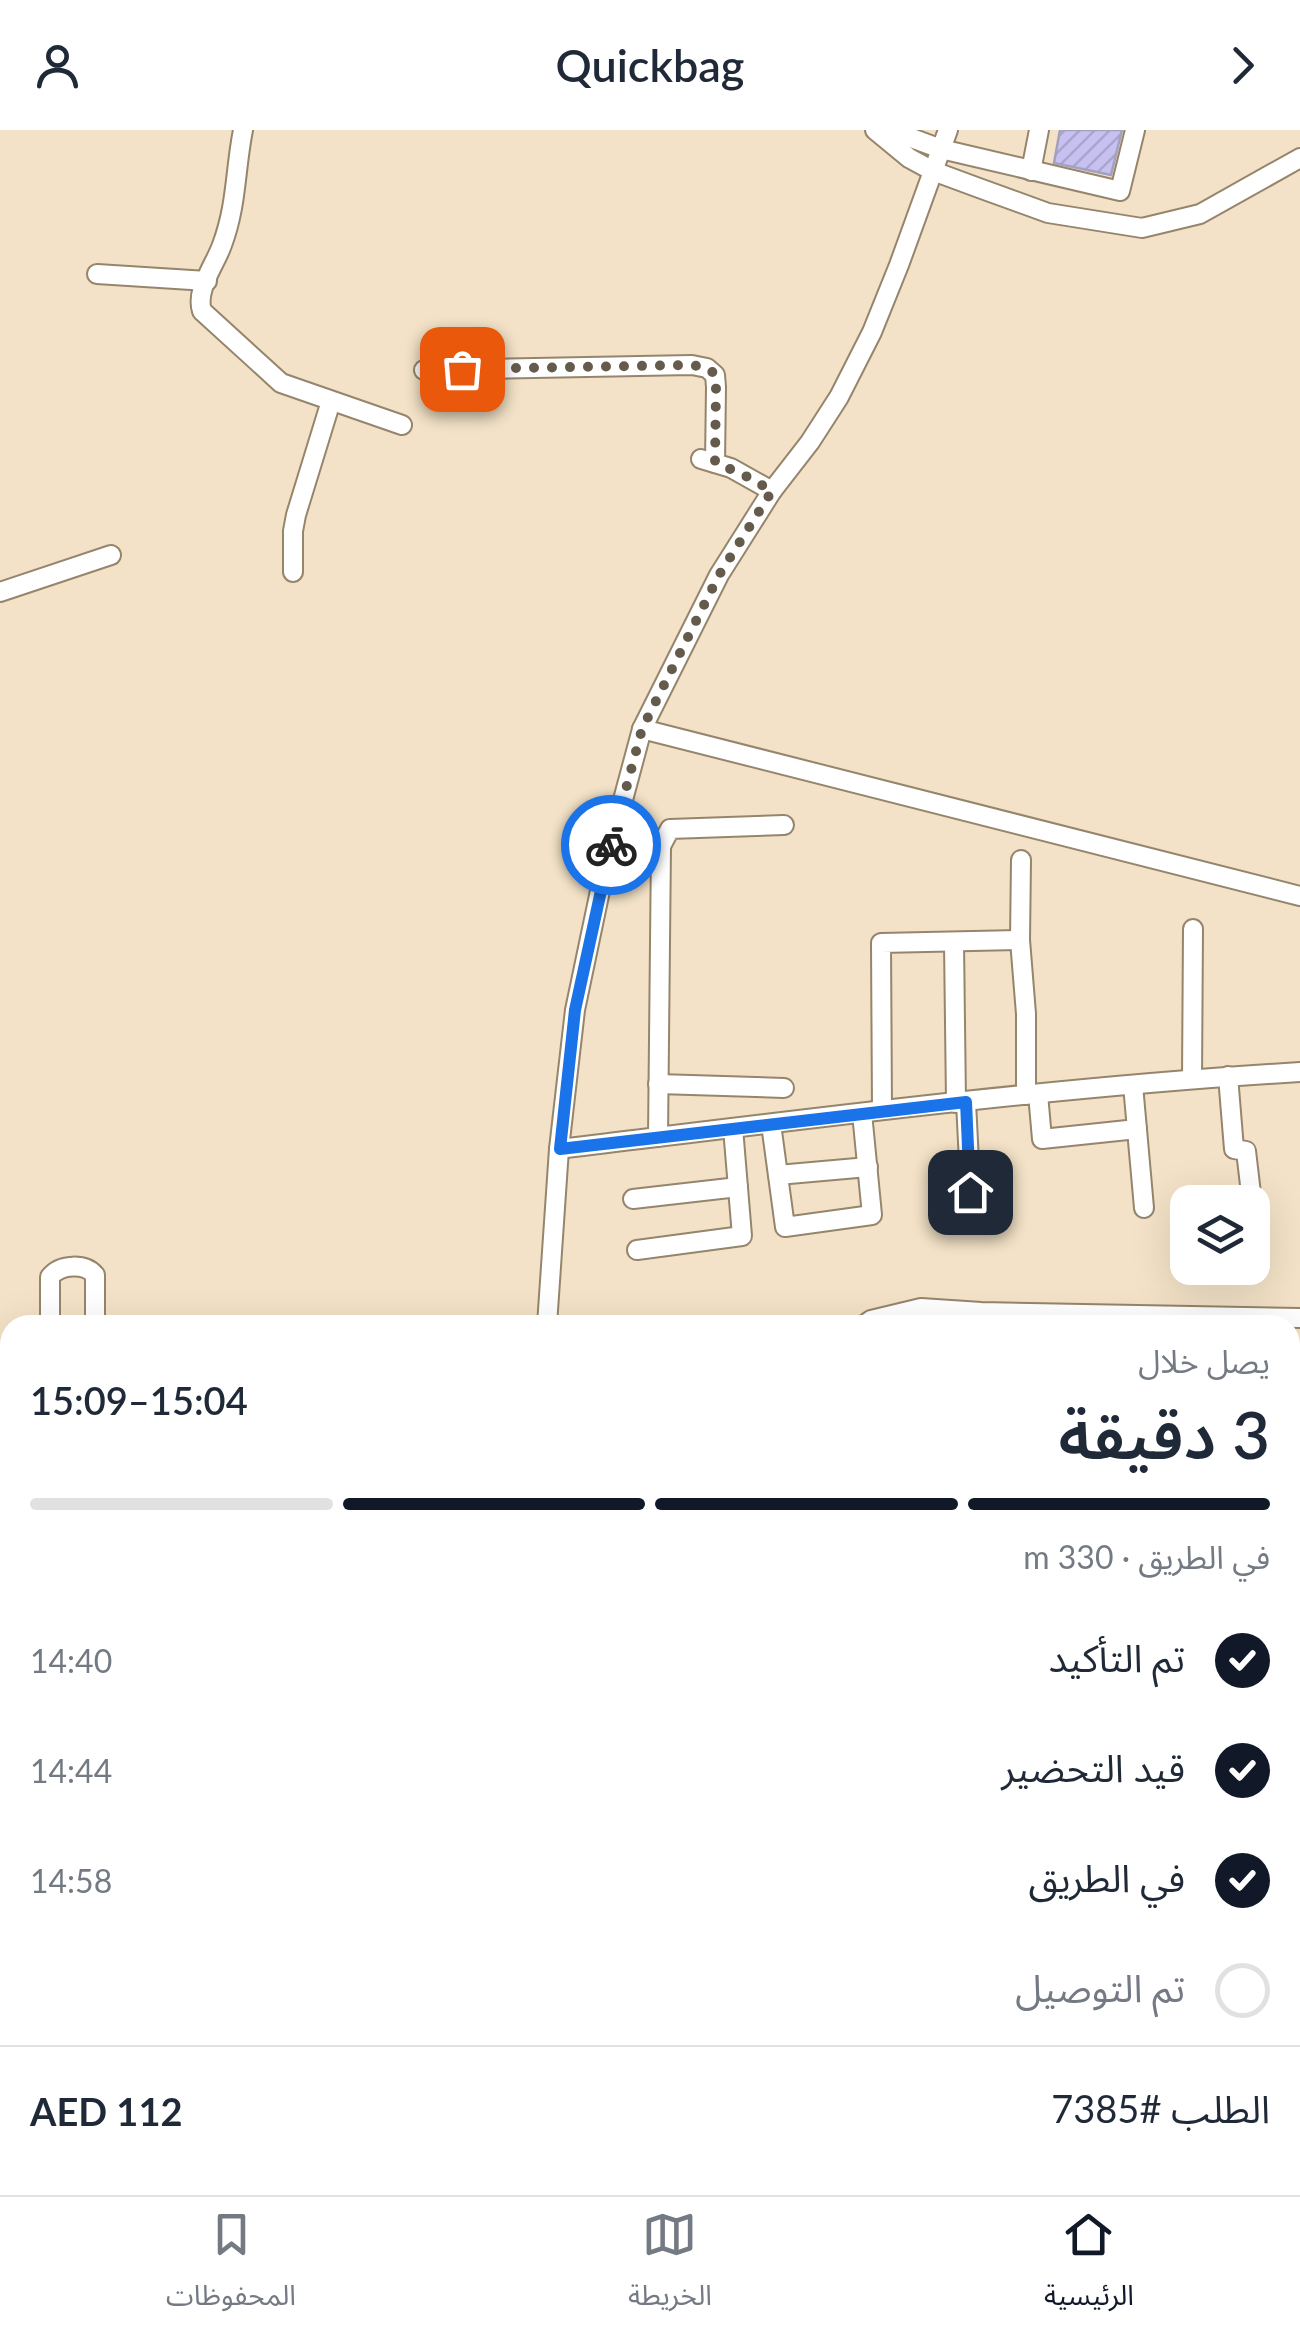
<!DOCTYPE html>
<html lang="ar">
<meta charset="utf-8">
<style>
body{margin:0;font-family:Lato,"Noto Sans Arabic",sans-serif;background:#f2f2f3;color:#1f2937;direction:rtl;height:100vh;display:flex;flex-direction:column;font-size:38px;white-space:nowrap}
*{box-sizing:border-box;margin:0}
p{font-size:32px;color:#747a83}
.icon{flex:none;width:55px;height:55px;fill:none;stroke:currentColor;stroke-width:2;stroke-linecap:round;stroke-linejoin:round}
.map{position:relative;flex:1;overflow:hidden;direction:ltr}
.details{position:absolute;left:0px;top:1185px;width:1300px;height:880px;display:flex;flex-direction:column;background:#fff;border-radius:30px 30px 0 0;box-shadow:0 10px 40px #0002;direction:rtl}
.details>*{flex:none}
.fabs{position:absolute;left:1170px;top:1055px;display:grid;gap:20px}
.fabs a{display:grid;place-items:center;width:100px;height:100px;border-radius:20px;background:#fff;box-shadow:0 10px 40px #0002;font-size:50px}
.pin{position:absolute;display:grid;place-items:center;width:85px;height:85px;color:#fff;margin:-42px;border-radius:20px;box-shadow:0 5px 15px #0006}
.courier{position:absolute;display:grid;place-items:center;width:100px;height:100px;margin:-50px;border:8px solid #1a73e8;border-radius:50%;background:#fff;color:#222;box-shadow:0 2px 12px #0007}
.head em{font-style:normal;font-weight:600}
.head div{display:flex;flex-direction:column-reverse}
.head{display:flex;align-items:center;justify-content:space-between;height:170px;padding:0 30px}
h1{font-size:65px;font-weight:600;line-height:75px}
.bar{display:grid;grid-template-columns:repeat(4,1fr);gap:15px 10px;align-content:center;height:120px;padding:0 30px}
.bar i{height:12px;border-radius:8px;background:#e0e1e3}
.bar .on{background:#111827}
.bar p{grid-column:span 4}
.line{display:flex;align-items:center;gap:25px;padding:0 30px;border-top:2px solid #e0e1e3}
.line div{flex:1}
ol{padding:0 30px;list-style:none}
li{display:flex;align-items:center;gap:30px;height:110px}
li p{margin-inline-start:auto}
li .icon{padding:10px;border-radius:50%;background:#111827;color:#fff;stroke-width:4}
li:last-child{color:#747a83}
li i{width:55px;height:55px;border:5px solid #e0e1e3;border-radius:50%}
header{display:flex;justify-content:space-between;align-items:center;height:130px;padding:0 30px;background:#fff;font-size:45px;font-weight:600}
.menu{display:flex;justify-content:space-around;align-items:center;height:140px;border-top:2px solid #e0e1e3;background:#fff;font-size:28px;color:#747a83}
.menu a{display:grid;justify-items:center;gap:5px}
.menu .on{color:#111827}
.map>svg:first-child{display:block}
.building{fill:url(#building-hatch);stroke:#a3a1bd;stroke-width:2.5}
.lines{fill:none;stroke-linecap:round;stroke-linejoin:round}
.minor-casing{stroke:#95856c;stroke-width:22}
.minor{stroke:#fff;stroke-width:18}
.done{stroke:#655b4c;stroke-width:10;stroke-dasharray:0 18}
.route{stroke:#1a73e8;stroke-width:12}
</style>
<header><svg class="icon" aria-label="forward" viewBox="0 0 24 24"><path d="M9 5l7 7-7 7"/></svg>Quickbag<svg class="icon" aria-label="person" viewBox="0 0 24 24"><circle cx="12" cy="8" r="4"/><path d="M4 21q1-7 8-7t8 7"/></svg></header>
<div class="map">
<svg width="1300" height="2065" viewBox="0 0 1300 2065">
<defs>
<pattern id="building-hatch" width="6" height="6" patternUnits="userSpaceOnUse" patternTransform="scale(2.5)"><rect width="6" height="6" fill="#c6c1f1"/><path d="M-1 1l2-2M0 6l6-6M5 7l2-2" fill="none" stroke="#a9a5cd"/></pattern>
</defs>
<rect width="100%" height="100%" fill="#f3e2c7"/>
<polygon class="building" points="1060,0 1122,0 1111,45 1054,33"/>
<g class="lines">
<defs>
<g id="minor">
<path d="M243,0C235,40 237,75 222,115C215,135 195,160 202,181L281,253L402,295"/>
<polyline points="875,0 909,28 933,41 979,58 1048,83 1142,98 1200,84 1300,28"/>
<polyline points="890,0 941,19 1120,61 1135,0"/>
<polyline points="1031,41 1039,0"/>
<polyline points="97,144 207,151"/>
<polyline points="424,240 692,235 707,238 715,245 716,257 715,333"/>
<polyline points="701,329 731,338 772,361"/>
<polyline points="293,442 293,401 296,385 331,271"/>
<polyline points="0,462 111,425"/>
<polyline points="642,599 719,445 772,361 810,312 839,267 872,202 899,135 948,0"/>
<polyline points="1021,730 1020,810 1026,884 1026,965"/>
<polyline points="954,812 956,973"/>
<polyline points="1228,946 1234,1019 1246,1021 1252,1072"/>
<polyline points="1192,949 1193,799"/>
<polyline points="658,954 784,958"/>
<polyline points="1133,955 1144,1078"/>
<polyline points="1038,964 1042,1009 1137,999"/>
<polyline points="966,972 972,1092"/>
<polyline points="882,980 881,813 1020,810"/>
<polyline points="771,994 785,1097 872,1085 862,983"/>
<polyline points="658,1007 661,716 670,699 784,695"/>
<path d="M559,1019C806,989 1052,957 1300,942"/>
<polyline points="778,1045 868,1037"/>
<polyline points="633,1069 738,1057"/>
<polyline points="637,1120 742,1106 733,998"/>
<path d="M50,1195V1147C60,1134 85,1133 95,1145V1195"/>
<polyline points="547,1195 559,1019 575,880 605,737 642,599 1300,766"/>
<polyline points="864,1195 871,1190 921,1178 981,1182 1300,1188"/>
<polyline points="0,1292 10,1292"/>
<polyline points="0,1332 10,1332"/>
<polyline points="0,1364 10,1365"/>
<polyline points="1290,1522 1300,1520"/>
<polyline points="1290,1742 1300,1743"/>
<polyline points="1290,1825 1300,1836"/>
<polyline points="0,1859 10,1859"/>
<polyline points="0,2038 10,2034"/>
<polyline points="1029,2055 1056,2065"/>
<polyline points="1105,2055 1132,2065"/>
<polyline points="0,2063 23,2055"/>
<polyline points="290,2065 355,2055"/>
<polyline points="468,2065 471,2055"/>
</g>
</defs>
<use href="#minor" class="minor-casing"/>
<use href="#minor" class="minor"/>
</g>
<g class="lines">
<polyline class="done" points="462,239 692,235 707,238 715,244 716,257 715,332 750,348 772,361 719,445 642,599 611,715"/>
<polyline class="route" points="611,715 575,880 560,1019 966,972 970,1062"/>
</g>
</svg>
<div class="fabs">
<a><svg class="icon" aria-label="layers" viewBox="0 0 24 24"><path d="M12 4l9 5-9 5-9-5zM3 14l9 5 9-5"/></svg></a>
</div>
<div class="pin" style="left:462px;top:239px;background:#ea580c"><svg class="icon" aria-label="bag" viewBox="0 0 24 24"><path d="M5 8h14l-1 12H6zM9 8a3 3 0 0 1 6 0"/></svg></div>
<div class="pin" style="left:970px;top:1062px;background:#1f2937"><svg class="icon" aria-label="home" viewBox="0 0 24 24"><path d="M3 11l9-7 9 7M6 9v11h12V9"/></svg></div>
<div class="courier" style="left:611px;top:715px"><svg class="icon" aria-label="bike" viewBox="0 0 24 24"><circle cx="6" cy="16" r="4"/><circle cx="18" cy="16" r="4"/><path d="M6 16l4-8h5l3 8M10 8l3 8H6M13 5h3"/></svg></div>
<section class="details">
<div class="head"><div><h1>3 دقيقة</h1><p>يصل خلال</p></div><em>15:04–15:09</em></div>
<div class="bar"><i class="on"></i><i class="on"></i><i class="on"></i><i></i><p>في الطريق · 330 m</p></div>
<ol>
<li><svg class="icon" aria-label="check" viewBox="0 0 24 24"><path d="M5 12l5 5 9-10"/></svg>تم التأكيد<p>14:40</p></li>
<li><svg class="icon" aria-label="check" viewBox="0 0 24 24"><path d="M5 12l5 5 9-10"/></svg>قيد التحضير<p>14:44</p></li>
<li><svg class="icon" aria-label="check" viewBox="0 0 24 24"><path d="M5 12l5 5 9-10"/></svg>في الطريق<p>14:58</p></li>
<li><i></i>تم التوصيل</li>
</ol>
<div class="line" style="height:130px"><div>الطلب #7385</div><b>AED 112</b></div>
</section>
</div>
<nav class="menu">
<a class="on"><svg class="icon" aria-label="home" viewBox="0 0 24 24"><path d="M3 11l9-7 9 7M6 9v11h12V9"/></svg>الرئيسية</a>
<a><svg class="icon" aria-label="map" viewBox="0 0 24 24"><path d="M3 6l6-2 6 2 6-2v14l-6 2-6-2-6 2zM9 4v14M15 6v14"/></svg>الخريطة</a>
<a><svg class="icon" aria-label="saved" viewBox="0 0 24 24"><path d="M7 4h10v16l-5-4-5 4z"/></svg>المحفوظات</a>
</nav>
